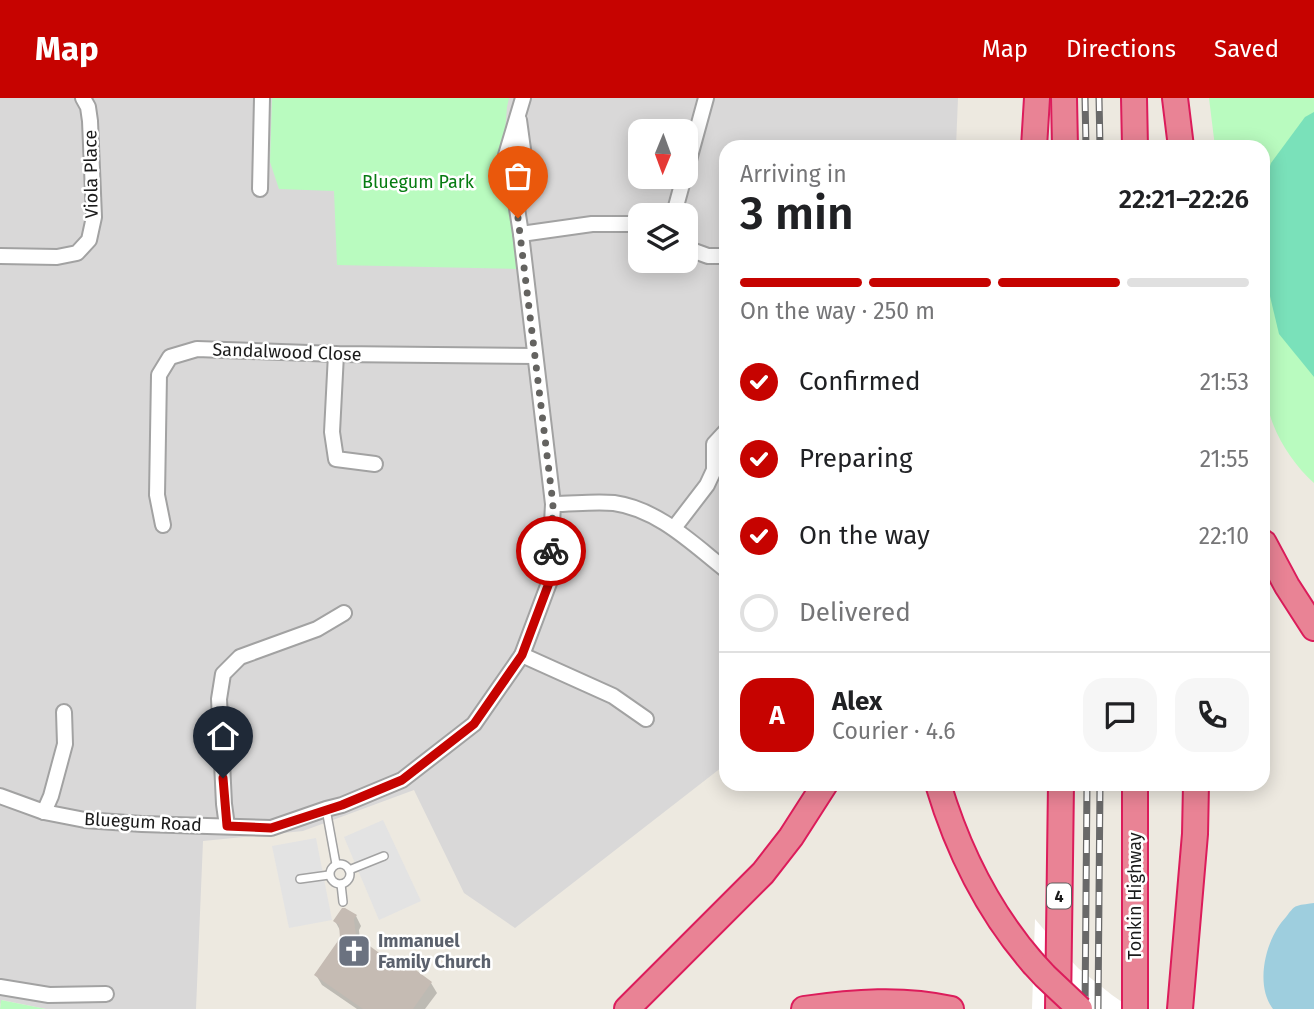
<!DOCTYPE html>
<meta charset="utf-8">
<style>
body{margin:0;font-family:"Fira Sans",sans-serif;background:#f6f6f6;color:#202124;height:100vh;display:flex;flex-direction:column;font-size:26px;white-space:nowrap}
*{box-sizing:border-box;margin:0}
p{font-size:23px;color:#757577}
.icon{flex:none;width:38px;height:38px;fill:none;stroke:currentColor;stroke-width:2;stroke-linecap:round;stroke-linejoin:round}
.map{position:relative;flex:1;overflow:hidden}
.details{position:absolute;left:719px;top:42px;width:551px;height:651px;display:flex;flex-direction:column;background:#fff;border-radius:21px;box-shadow:0 4px 18px #0003}
.details>*{flex:none}
.needle{width:46px;rotate:181deg}
.tools{position:absolute;left:628px;top:21px;display:grid;gap:14px}
.tools a{display:grid;place-items:center;width:70px;height:70px;border-radius:14px;background:#fff;box-shadow:0 4px 18px #0003;font-size:35px}
.pin{position:absolute;display:grid;place-items:center;width:60px;height:60px;color:#fff;margin:-72px -30px;border-radius:50% 50% 50% 0;rotate:-45deg;box-shadow:0 0 7px #0007}
.pin .icon{rotate:45deg}
.courier{position:absolute;display:grid;place-items:center;width:70px;height:70px;margin:-35px;border:5px solid #c60300;border-radius:50%;background:#fff;color:#222;box-shadow:0 2px 9px #0007}
.overview em{font-style:normal;font-weight:600}
.overview div{display:flex;flex-direction:column-reverse}
.overview{display:flex;align-items:center;justify-content:space-between;height:119px;padding:0 21px}
h1{font-size:46px;font-weight:600;line-height:52px}
.bar{display:grid;grid-template-columns:repeat(4,1fr);gap:10px 7px;align-content:center;height:84px;padding:0 21px}
.bar i{height:9px;border-radius:5px;background:#e0e0e0}
.bar .on{background:#c60300}
.bar p{grid-column:span 4}
.line{display:flex;align-items:center;gap:18px;padding:0 21px;border-top:2px solid #e0e0e0}
.line div{flex:1}
.round{display:grid;place-items:center;flex:none;width:74px;height:74px;border-radius:21px;background:#f6f6f6}
ol{padding:0 21px;list-style:none}
li{display:flex;align-items:center;gap:21px;height:77px}
li p{margin-inline-start:auto}
li .icon{padding:7px;border-radius:50%;background:#c60300;color:#fff;stroke-width:4}
li:last-child{color:#757577}
li i{width:38px;height:38px;border:4px solid #e0e0e0;border-radius:50%}
header{display:flex;align-items:center;gap:42px;box-sizing:border-box;height:98px;padding:0 35px;background:#c60300;color:#fff}
header strong{font-size:33px}
nav{display:flex;gap:38px;margin-inline-start:auto;font-size:24px}
.map>svg:first-child{display:block}
.residential{fill:#d9d8d8;fill-rule:evenodd}
.park{fill:#b9fbbf}
.pitch{fill:#7ae1ba}
.parking{fill:#e3e3e3}
.water{fill:#9ecede}
.pier{fill:#fff}
.shadow{fill:#0003}
.building{fill:#c5bbb3}
.lines{fill:none;stroke-linecap:round;stroke-linejoin:round}
.service-casing{stroke:#a2a2a2;stroke-width:10}
.minor-casing{stroke:#a2a2a2;stroke-width:18}
.motorway-casing{stroke:#dc1c5b;stroke-width:28}
.service{stroke:#fff;stroke-width:7}
.minor{stroke:#fff;stroke-width:14}
.motorway{stroke:#e98395;stroke-width:24}
.rail-casing{stroke:#696969;stroke-width:7}
.rail{stroke:#fff;stroke-width:4.5;stroke-dasharray:13;stroke-linecap:butt}
.motorway-bridge-casing{stroke:#dc1c5b;stroke-width:28;stroke-linecap:butt}
.motorway-bridge{stroke:#e98395;stroke-width:24}
.done{stroke:#646360;stroke-width:7;stroke-dasharray:0 12.6}
.route{stroke:#c60300;stroke-width:9}
.labels{text-anchor:middle;stroke-width:5;stroke-linejoin:round;paint-order:stroke}
.shield{fill:#fff;stroke:#5f5f5f;stroke-width:2}
.shield-label{font-size:16px;font-weight:bold;fill:#1b1b1b}
.street-label{font-size:18px;fill:#1b1b1b;stroke:#fff}
.park-label{font-size:18px;fill:#077c12;stroke:#fff}
.worship-label{font-size:18px;font-weight:bold;fill:#5b616d;stroke:#fff;text-anchor:start}
</style>
<header>
<strong>Map</strong>
<nav><a>Map</a><a>Directions</a><a>Saved</a></nav>
</header>
<div class="map">
<svg width="1314" height="911" viewBox="0 0 1314 911">
<rect width="100%" height="100%" fill="#ede9e0"/>
<path class="residential" d="M0,0H958L956,49H726V666L515,830L464,795L414,692L303,733L203,743L196,911H46L2,902L0,907ZM640,33H686V79H640ZM640,117H686V163H640Z"/>
<g class="park">
<polygon points="272,0 509,0 507,9 502,72 506,89 517,171 337,167 334,93 279,91 270,64"/>
<path d="M1209,0H1314V385C1297,370 1281,347 1273,326C1269,316 1267,305 1264,294V49H1215Z"/>
<polygon points="1,902 46,911 0,911"/>
</g>
<polygon class="pitch" points="1314,14 1314,279 1279,236 1264,173 1264,87 1271,65 1305,19"/>
<g class="parking">
<polygon points="383,722 421,803 379,822 344,739"/>
<polygon points="316,740 332,822 289,830 272,748"/>
</g>
<path class="water" d="M1314,805V911H1273C1254,886 1266,840 1286,819C1289,815 1293,809 1297,808C1302,806 1309,806 1314,805Z"/>
<polygon class="pier" points="1035,821 1063,854 1078,870 1112,897 1132,911 1032,911"/>
<polygon class="shadow" points="356,818 361,828 359,832 360,843 405,875 409,869 431,885 437,895 425,911 357,911 322,887 316,877 342,840 341,834 335,823"/>
<polygon class="building" points="342,810 345,810 357,817 354,821 356,838 404,873 409,867 432,884 413,911 363,911 314,877 340,840 339,827 333,823"/>
<g class="lines">
<defs>
<g id="service">
<polyline points="326,711 336,766"/>
<circle cx="340" cy="776" r="10"/>
<polyline points="349,772 384,758"/>
<polyline points="300,781 329,777"/>
<polyline points="341,786 343,804"/>
</g>
<g id="minor">
<polyline points="686,73 706,0"/>
<polyline points="260,91 262,0"/>
<polyline points="516,104 525,66 519,22"/>
<polyline points="670,117 675,112 684,79"/>
<polyline points="521,136 592,126 640,126"/>
<polyline points="686,150 708,158 726,158"/>
<polyline points="0,158 57,159 77,155 89,142 94,119 90,23 88,9 83,0"/>
<polyline points="336,256 332,334 336,361 375,366"/>
<path d="M553,406C573,406 594,403 614,405C658,411 693,446 726,472"/>
<polyline points="163,427 157,397 159,277 170,259 197,251 336,256 535,258"/>
<polyline points="674,430 707,387 714,372 714,346 726,333"/>
<polyline points="522,557 613,598 646,621"/>
<polyline points="0,698 44,714 85,722 142,726 271,730 326,711 342,707 402,682 474,626 522,557 549,485 553,406 521,136 516,104 507,80 506,57 523,0"/>
<polyline points="44,714 51,698 65,646 64,614"/>
<polyline points="227,728 224,706 219,601 223,576 240,559 317,531 344,515"/>
<polyline points="0,889 49,897 106,896"/>
</g>
<g id="motorway">
<polyline points="1064,0 1065,49"/>
<polyline points="1134,0 1135,49"/>
<polyline points="1175,0 1181,49"/>
<polyline points="1034,49 1037,0"/>
<polyline points="1264,445 1287,488 1314,530"/>
<path d="M938,686C958,753 987,812 1033,865"/>
<polyline points="627,911 763,775 791,739 825,686"/>
<path d="M804,911C853,904 903,900 951,911"/>
<polyline points="1058,911 1061,686"/>
<polyline points="1135,911 1135,686"/>
<polyline points="1180,911 1195,736 1196,686"/>
</g>
</defs>
<use href="#service" class="service-casing"/>
<use href="#minor" class="minor-casing"/>
<use href="#motorway" class="motorway-casing"/>
<use href="#service" class="service"/>
<use href="#minor" class="minor"/>
<use href="#motorway" class="motorway"/>
<defs>
<g id="rail">
<polyline points="1085,0 1086,49"/>
<polyline points="1099,0 1100,49"/>
<polyline points="1085,911 1087,686"/>
<polyline points="1098,911 1100,686"/>
</g>
</defs>
<use href="#rail" class="rail-casing"/>
<use href="#rail" class="rail"/>
<defs>
<polyline id="motorway-bridge" points="1033,865 1045,878 1080,911"/>
</defs>
<use href="#motorway-bridge" class="motorway-bridge-casing"/>
<use href="#motorway-bridge" class="motorway-bridge"/>
</g>
<g class="lines">
<polyline class="done" points="518,120 553,406 551,453"/>
<polyline class="route" points="223,680 227,728 271,730 342,707 402,682 474,626 522,557 549,485 551,453"/>
</g>
<defs>
<symbol id="church-square" viewBox="-11 -11 22 22"><rect x="-9" y="-9" width="18" height="18" rx="4" fill="#6b7280" stroke="#fff"/><path d="M-1.2-6h2.4v3.5h3.3v2.4h-3.3V6h-2.4V-.1h-3.3v-2.4h3.3Z" fill="#fff"/></symbol>
</defs>
<g fill-rule="evenodd">
<use href="#church-square" x="335" y="834" width="38" height="38"/>
</g>
<g class="labels">
<rect class="shield" x="1047" y="785.5" width="24" height="25" rx="5"/>
<g class="shield-label">
<text x="1059" y="804">4</text>
</g>
<g class="street-label">
<text transform="translate(91 76) rotate(-91)" y="6">Viola Place</text>
<text transform="translate(287 254) rotate(2)" y="6">Sandalwood Close</text>
<text transform="translate(143 724) rotate(3)" y="6">Bluegum Road</text>
<text transform="translate(1135 798) rotate(-90)" y="6">Tonkin Highway</text>
</g>
<g class="park-label">
<text x="418" y="90">Bluegum Park</text>
</g>
<g class="worship-label">
<text x="378" y="849">Immanuel<tspan x="378" dy="21">Family Church</tspan></text>
</g>
</g>
</svg>
<div class="tools">
<a><svg class="needle" viewBox="-14 -14 28 28"><path d="M0-13l5 13h-10z" fill="#e53935"/><path d="M0 13l5-13h-10z" fill="#757577"/></svg></a>
<a><svg class="icon" aria-label="layers" viewBox="0 0 24 24"><path d="M12 4l9 5-9 5-9-5zM3 14l9 5 9-5"/></svg></a>
</div>
<div class="pin" style="left:518px;top:120px;background:#ea580c"><svg class="icon" aria-label="bag" viewBox="0 0 24 24"><path d="M5 8h14l-1 12H6zM9 8a3 3 0 0 1 6 0"/></svg></div>
<div class="pin" style="left:223px;top:680px;background:#1f2937"><svg class="icon" aria-label="home" viewBox="0 0 24 24"><path d="M3 11l9-7 9 7M6 9v11h12V9"/></svg></div>
<div class="courier" style="left:551px;top:453px"><svg class="icon" aria-label="bike" viewBox="0 0 24 24"><circle cx="6" cy="16" r="4"/><circle cx="18" cy="16" r="4"/><path d="M6 16l4-8h5l3 8M10 8l3 8H6M13 5h3"/></svg></div>
<section class="details">
<div class="overview"><div><h1>3 min</h1><p>Arriving in</p></div><em>22:21–22:26</em></div>
<div class="bar"><i class="on"></i><i class="on"></i><i class="on"></i><i></i><p>On the way · 250 m</p></div>
<ol>
<li><svg class="icon" aria-label="check" viewBox="0 0 24 24"><path d="M5 12l5 5 9-10"/></svg>Confirmed<p>21:53</p></li>
<li><svg class="icon" aria-label="check" viewBox="0 0 24 24"><path d="M5 12l5 5 9-10"/></svg>Preparing<p>21:55</p></li>
<li><svg class="icon" aria-label="check" viewBox="0 0 24 24"><path d="M5 12l5 5 9-10"/></svg>On the way<p>22:10</p></li>
<li><i></i>Delivered</li>
</ol>
<div class="line" style="height:126px"><b class="round" style="background:#c60300;color:#fff">A</b><div><b>Alex</b><p>Courier · 4.6</p></div><a class="round"><svg class="icon" aria-label="chat" viewBox="0 0 24 24"><path d="M4 5h16v11H9l-5 4z"/></svg></a><a class="round"><svg class="icon" aria-label="phone" viewBox="0 0 24 24"><path d="M5 4h4l2 5-3 2q2 4 5 5l2-3 5 2v4C11 20 4 13 5 4z"/></svg></a></div>
</section>
</div>
